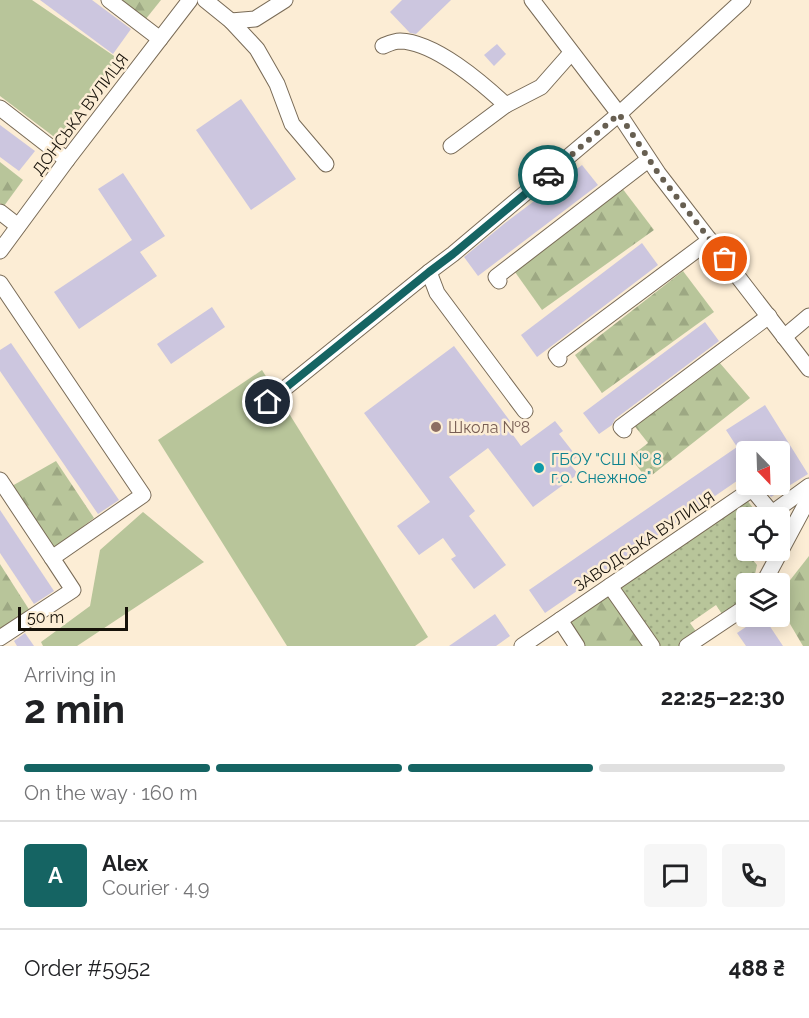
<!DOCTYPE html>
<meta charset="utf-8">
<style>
body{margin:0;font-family:Raleway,sans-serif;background:#f6f6f6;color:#202124;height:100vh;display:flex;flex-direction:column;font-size:22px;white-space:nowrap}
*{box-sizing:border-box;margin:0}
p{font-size:20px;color:#757577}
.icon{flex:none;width:33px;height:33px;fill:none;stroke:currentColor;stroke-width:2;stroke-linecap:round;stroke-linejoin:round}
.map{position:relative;height:646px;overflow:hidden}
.details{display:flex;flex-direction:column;background:#fff;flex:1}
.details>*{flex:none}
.needle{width:39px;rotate:157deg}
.buttons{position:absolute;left:736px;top:441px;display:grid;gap:12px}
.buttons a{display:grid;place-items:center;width:54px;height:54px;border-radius:6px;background:#fff;box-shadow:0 3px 15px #0003;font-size:30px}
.scale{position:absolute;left:18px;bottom:15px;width:110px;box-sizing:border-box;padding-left:6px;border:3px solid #17120a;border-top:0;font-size:16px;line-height:21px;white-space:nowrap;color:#17120a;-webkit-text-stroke:4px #fcedd5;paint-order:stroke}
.pin{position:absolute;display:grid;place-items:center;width:51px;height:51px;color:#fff;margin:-26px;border:3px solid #fff;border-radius:50%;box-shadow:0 2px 6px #0007}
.courier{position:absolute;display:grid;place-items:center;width:60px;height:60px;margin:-30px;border:4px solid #156463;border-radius:50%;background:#fff;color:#222;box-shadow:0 2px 8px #0007}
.overview em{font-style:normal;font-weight:700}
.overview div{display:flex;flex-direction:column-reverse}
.overview{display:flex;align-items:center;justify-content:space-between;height:102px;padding:0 24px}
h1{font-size:39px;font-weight:700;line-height:45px}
.bar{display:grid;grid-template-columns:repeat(4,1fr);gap:9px 6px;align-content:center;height:72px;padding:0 24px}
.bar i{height:8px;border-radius:4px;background:#e0e0e0}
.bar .on{background:#156463}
.bar p{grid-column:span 4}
.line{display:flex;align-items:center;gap:15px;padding:0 24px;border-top:2px solid #e0e0e0}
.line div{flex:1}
.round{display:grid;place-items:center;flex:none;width:63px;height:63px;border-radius:6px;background:#f6f6f6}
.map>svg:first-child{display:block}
.grass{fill:#b8c59a}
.forest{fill:url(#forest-firs)}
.park{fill:url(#park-dots)}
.building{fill:#ccc6df}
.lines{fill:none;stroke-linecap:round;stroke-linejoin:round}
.minor-casing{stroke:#796b57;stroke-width:17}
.minor{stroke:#fff;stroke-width:15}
.done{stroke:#675f51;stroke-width:6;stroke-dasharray:0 10.8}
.route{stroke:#156463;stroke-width:8}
.education-dot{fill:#8d6e63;stroke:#fcedd5;stroke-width:2}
.culture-dot{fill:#0f9aa8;stroke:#fcedd5;stroke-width:2}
.labels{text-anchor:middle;stroke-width:5;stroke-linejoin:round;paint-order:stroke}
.street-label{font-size:16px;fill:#17120a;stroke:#fcedd5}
.education-label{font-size:16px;fill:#785e54;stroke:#fcedd5;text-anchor:start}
.culture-label{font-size:16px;fill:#0d838f;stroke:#fcedd5;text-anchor:start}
</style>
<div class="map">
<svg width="809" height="646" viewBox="0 0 809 646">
<defs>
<pattern id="forest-firs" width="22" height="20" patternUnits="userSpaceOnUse" patternTransform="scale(1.5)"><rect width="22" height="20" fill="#b8c59a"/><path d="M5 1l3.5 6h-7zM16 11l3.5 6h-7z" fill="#9da883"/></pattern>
<pattern id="park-dots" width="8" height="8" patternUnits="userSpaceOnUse" patternTransform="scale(1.5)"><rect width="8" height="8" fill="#b8c59a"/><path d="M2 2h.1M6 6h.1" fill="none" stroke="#9da883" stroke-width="1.8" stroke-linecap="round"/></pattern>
</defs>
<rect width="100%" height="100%" fill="#fcedd5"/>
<g class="grass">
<polygon points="0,0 32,0 117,58 57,139 0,96"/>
<polygon points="262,370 428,637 415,646 287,646 158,440"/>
<polygon points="143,512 204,562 77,646 43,646 41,642 90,606 100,550"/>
</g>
<g class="forest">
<polygon points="119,0 161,0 145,20"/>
<polygon points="0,162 23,180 4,206 0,203"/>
<polygon points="622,188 654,230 542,310 515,272"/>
<polygon points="683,271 714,312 602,393 575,355"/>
<polygon points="719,362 750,398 647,479 630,457 648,443 633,424"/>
<polygon points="56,461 94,518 54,549 12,486"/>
<polygon points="809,556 809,646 803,646 780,607 780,593"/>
<polygon points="0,564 30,611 3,630 0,629"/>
<polygon points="609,596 643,646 582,646 567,623"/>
</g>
<polygon class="park" points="743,495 760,517 747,518 747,531 736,539 757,565 753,583 747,584 747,599 726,620 716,605 690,623 700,637 687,646 652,646 610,586"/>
<g class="building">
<polygon points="40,0 92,0 131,29 113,54"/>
<polygon points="402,0 451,0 416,34 410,33 390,12"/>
<polygon points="497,44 506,54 494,66 484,55"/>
<polygon points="241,99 296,179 251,210 196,130"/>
<polygon points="0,125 35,151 19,171 0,157"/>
<polygon points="582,165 598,185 478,276 464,257 505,223"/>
<polygon points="123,173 165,236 140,252 157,276 79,329 54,292 132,240 98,189"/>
<polygon points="642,243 658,265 537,357 521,335"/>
<polygon points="212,307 225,327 171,364 157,344"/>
<polygon points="705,322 719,341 615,419 612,425 599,434 583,413"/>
<polygon points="11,343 119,500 98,514 0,371 0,350"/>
<polygon points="454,346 513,425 508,428 521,446 555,421 563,431 559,434 577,457 569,463 578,474 533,507 488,448 449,477 475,511 469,516 506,565 474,589 451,559 456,556 443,538 419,555 397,526 430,502 364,413"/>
<polygon points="765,405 808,474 771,497 761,484 780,484 780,452 747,452 747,474 545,613 529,590 737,447 726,430"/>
<polygon points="0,510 54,591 34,604 0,553"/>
<polygon points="495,614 510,636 496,646 449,646"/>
<polygon points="762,616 763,616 783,646 746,646 737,633"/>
<polygon points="25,633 34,646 17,646 14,641"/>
</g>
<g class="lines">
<defs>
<g id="minor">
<polyline points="109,0 160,39"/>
<polyline points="205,0 231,21 257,49 277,84 292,124 326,164"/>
<polyline points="532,0 619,114 658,173 809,369"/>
<polyline points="231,21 255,19 285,0"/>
<path d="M383,46C388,44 394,41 400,41C435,42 481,82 506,105L541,87L571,53"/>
<polyline points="0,108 67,160"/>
<polyline points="451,146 506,105"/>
<polyline points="0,212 18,226"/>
<polyline points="0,251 67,160 190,0"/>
<polyline points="499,281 496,277 648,160"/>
<polyline points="0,283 143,495 52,558 73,590 0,638"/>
<polyline points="784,337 809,316"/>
<polyline points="559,359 556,355 710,240"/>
<polyline points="268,402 429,272"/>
<polyline points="525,411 437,293 429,272 453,254 619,114 743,0"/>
<polyline points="624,430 621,427 769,316"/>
<polyline points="0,480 52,558"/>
<polyline points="763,584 809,498"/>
<polyline points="610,586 652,646"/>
<polyline points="560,620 577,646"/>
<polyline points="522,646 752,489 772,513 809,486"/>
<polyline points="687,646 747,606"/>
</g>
</defs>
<use href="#minor" class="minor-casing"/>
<use href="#minor" class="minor"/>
</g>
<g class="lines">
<polyline class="done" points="548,175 619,114 658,173 725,259"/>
<polyline class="route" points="268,402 429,272 453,254 548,175"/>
</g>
<circle class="education-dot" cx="436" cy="427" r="6"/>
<circle class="culture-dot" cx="539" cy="468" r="6"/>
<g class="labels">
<g class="street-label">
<text transform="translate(80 114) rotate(-53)" y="6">ДОНСЬКА ВУЛИЦЯ</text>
<text transform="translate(644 541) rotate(-34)" y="6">ЗАВОДСЬКА ВУЛИЦЯ</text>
</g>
<g class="education-label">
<text x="448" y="433">Школа №8</text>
</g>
<g class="culture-label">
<text x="551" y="465">ГБОУ "СШ № 8<tspan x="551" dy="18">г.о. Снежное"</tspan></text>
</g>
</g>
</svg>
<div class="buttons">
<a><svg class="needle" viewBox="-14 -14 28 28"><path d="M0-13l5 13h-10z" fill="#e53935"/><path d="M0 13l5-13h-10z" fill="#757577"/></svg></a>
<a><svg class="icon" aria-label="locate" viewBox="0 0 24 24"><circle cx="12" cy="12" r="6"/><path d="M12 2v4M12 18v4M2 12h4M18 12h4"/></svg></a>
<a><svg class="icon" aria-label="layers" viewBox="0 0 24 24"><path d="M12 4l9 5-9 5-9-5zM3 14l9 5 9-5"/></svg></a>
</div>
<div class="scale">50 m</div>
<div class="pin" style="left:725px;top:259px;background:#ea580c"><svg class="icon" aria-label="bag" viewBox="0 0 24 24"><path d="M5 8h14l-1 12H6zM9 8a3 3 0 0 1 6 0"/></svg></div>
<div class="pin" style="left:268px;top:402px;background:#1f2937"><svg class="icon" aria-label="home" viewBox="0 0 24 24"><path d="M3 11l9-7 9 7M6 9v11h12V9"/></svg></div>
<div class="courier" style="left:548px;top:175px"><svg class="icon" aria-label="car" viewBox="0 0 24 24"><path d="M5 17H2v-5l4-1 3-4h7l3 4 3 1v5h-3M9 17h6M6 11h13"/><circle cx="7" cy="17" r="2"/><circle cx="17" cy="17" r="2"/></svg></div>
</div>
<section class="details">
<div class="overview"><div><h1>2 min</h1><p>Arriving in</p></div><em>22:25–22:30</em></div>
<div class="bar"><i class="on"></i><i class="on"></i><i class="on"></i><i></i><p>On the way · 160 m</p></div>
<div class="line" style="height:108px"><b class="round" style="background:#156463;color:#fff">A</b><div><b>Alex</b><p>Courier · 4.9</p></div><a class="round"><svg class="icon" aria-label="chat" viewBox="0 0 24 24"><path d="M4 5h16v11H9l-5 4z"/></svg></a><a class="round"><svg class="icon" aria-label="phone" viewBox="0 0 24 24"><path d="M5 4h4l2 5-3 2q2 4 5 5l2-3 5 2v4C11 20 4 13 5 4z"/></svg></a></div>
<div class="line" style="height:78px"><div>Order #5952</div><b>488 ₴</b></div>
</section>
